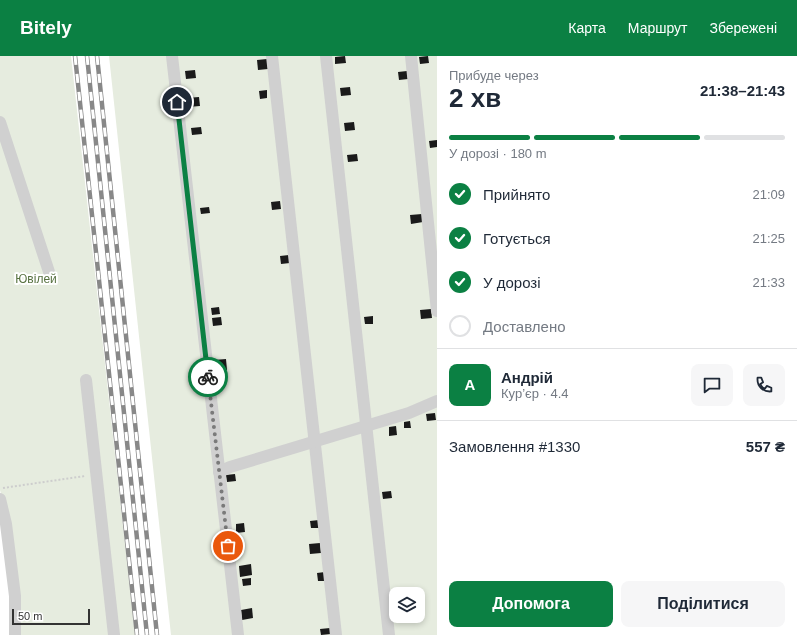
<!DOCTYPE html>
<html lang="uk">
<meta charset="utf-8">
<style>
body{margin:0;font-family:Helvetica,sans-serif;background:#f6f6f7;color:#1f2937;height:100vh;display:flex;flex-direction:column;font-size:15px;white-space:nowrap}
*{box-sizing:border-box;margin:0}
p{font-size:13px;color:#747a83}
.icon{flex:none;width:22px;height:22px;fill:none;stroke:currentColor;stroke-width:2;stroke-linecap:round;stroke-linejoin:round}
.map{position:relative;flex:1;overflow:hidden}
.side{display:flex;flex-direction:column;background:#fff;width:360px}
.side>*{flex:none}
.fabs{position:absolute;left:389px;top:531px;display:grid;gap:8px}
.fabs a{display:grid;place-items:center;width:36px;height:36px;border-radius:8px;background:#fff;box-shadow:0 2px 6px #0003;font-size:20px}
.scale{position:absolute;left:12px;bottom:10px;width:78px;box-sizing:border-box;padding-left:4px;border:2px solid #333;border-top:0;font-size:11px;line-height:14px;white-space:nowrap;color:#333;-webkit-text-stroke:3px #fff;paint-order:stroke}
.pin{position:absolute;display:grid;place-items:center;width:34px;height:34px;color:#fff;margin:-17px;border:2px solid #fff;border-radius:50%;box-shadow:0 1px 4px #0007}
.courier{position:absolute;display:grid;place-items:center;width:40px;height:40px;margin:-20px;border:3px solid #0b8043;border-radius:50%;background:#fff;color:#222;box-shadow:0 1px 5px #0007}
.summary em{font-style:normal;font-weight:800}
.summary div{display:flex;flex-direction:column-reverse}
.summary{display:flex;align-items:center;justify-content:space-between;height:68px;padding:0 12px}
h1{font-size:26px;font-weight:800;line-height:30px}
.bar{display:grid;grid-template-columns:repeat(4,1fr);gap:6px 4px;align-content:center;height:48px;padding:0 12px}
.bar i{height:5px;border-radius:3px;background:#e0e1e3}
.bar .active{background:#0b8043}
.bar p{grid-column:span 4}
.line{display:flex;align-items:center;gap:10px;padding:0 12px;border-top:1px solid #e0e1e3}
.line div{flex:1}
.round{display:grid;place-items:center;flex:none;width:42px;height:42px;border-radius:8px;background:#f6f6f7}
ol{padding:0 12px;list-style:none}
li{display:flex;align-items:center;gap:12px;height:44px}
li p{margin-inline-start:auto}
li .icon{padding:4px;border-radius:50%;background:#0b8043;color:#fff;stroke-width:4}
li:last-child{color:#747a83}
li i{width:22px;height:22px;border:2px solid #e0e1e3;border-radius:50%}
.primary-button{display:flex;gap:8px;margin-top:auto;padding:8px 12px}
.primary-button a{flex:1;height:46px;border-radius:8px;background:#0b8043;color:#fff;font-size:16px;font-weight:800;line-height:46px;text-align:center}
.primary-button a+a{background:#f6f6f7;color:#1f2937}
header{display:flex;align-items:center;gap:24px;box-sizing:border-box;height:56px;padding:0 20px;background:#0b8043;color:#fff}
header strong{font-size:19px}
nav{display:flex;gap:22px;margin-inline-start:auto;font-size:14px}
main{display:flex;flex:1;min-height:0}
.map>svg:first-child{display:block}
.green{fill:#e6ecdf;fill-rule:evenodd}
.building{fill:#1a1a1a}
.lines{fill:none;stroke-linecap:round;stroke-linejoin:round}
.path{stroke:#cdcdcd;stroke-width:2;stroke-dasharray:2 2;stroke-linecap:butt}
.minor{stroke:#d0d0d0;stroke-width:12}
.rail-casing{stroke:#888;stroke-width:4.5}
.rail{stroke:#fff;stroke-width:3;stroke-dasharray:9;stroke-linecap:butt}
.done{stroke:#7a7a7a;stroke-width:4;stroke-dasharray:0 7.2}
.route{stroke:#0b8043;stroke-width:5}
.labels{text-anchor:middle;stroke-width:4;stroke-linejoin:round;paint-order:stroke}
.park-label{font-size:12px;fill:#56703f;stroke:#fff}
</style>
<header>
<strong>Bitely</strong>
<nav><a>Карта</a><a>Маршрут</a><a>Збережені</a></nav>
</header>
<main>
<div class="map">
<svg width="437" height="579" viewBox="0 0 437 579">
<rect width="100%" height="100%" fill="#fff"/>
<g class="green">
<polygon points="0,0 71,0 135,579 17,579 7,464 0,434"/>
<path d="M109,0H437V579H171ZM396,538H418V560H396Z"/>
</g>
<g class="building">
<polygon points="345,0 346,7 335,8 335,1"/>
<polygon points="428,0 429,7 420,8 419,1"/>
<polygon points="267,3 268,13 258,14 257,4"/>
<polygon points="195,14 196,22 186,23 185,15"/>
<polygon points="407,15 408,23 399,24 398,16"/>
<polygon points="350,31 351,39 341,40 340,32"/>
<polygon points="267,34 267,42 260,43 259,35"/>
<polygon points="199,41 200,50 188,51 187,42"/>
<polygon points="354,66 355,74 345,75 344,67"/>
<polygon points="201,71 202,78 192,79 191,72"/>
<polygon points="437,84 437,91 430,92 429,85"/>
<polygon points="357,98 358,105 348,106 347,99"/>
<polygon points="280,145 281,153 272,154 271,146"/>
<polygon points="209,151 210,157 201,158 200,152"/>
<polygon points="422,158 423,166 411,168 410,159"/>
<polygon points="289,199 290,207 281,208 280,200"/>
<polygon points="219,251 220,258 212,259 211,252"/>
<polygon points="431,253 432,262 421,263 420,254"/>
<polygon points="373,260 373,268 365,268 364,261"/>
<polygon points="221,261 222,269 213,270 212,262"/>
<polygon points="226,303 227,314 215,315 214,304"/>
<polygon points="435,357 436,364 427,365 426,358"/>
<polygon points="410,365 411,372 404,372 404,366"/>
<polygon points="396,370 397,379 389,380 389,371"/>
<polygon points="235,418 236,425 227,426 226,419"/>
<polygon points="391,435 392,442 383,443 382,436"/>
<polygon points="319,464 319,472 311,472 310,465"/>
<polygon points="244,467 245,476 236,477 236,468"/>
<polygon points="320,487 321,497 310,498 309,488"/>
<polygon points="251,508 252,519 240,521 239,510"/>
<polygon points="325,516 326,525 318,525 317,517"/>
<polygon points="251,522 251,529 243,530 242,523"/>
<polygon points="252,552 253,562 242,564 241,554"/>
<polygon points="330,572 331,578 321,579 320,573"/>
</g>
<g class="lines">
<polyline class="path" points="3,432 85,420"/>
<g class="minor">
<polyline points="172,0 238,579"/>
<polyline points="272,0 336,579"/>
<polyline points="326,0 389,579"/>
<polyline points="411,0 437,255"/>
<polyline points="0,66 50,219"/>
<polyline points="86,324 114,579"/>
<polyline points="219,416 230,411 409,357 437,345"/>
<polyline points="0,443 6,468 15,540 15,579"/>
</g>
<defs>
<g id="rail">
<polyline points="75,0 137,579"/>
<polyline points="87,0 147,579"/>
<polyline points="97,0 157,579"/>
</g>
</defs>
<use href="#rail" class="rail-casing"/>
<use href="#rail" class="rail"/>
</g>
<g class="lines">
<polyline class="done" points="208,321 228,490"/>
<polyline class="route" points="177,46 208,321"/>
</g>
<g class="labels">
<g class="park-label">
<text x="36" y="227">Ювілей</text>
</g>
</g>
</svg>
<div class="fabs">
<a><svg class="icon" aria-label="layers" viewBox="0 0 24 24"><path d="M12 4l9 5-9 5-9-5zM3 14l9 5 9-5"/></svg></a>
</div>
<div class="scale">50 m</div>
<div class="pin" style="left:228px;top:490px;background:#ea580c"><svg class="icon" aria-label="bag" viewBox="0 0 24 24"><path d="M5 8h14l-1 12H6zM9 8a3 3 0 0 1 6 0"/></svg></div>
<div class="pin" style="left:177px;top:46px;background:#1f2937"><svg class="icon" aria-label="home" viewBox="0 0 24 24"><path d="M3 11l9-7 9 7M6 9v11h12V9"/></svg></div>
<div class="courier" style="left:208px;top:321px"><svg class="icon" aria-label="bike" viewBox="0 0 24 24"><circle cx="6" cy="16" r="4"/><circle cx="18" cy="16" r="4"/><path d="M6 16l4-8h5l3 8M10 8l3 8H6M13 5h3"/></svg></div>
</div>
<section class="side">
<div class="summary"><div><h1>2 хв</h1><p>Прибуде через</p></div><em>21:38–21:43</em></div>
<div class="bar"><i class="active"></i><i class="active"></i><i class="active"></i><i></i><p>У дорозі · 180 m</p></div>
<ol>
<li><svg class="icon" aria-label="check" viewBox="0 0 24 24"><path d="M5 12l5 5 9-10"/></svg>Прийнято<p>21:09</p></li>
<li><svg class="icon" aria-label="check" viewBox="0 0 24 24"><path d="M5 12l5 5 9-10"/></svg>Готується<p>21:25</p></li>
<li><svg class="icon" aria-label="check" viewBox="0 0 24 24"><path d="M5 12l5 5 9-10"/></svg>У дорозі<p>21:33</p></li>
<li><i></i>Доставлено</li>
</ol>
<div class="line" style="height:72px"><b class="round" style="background:#0b8043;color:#fff">А</b><div><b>Андрій</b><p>Кур’єр · 4.4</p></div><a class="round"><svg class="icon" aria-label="chat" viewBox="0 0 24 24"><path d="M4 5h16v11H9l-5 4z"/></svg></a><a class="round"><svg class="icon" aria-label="phone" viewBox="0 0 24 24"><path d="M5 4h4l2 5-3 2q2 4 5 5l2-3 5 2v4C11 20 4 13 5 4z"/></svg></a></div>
<div class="line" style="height:52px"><div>Замовлення #1330</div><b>557 ₴</b></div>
<div class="primary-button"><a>Допомога</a><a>Поділитися</a></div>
</section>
</main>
